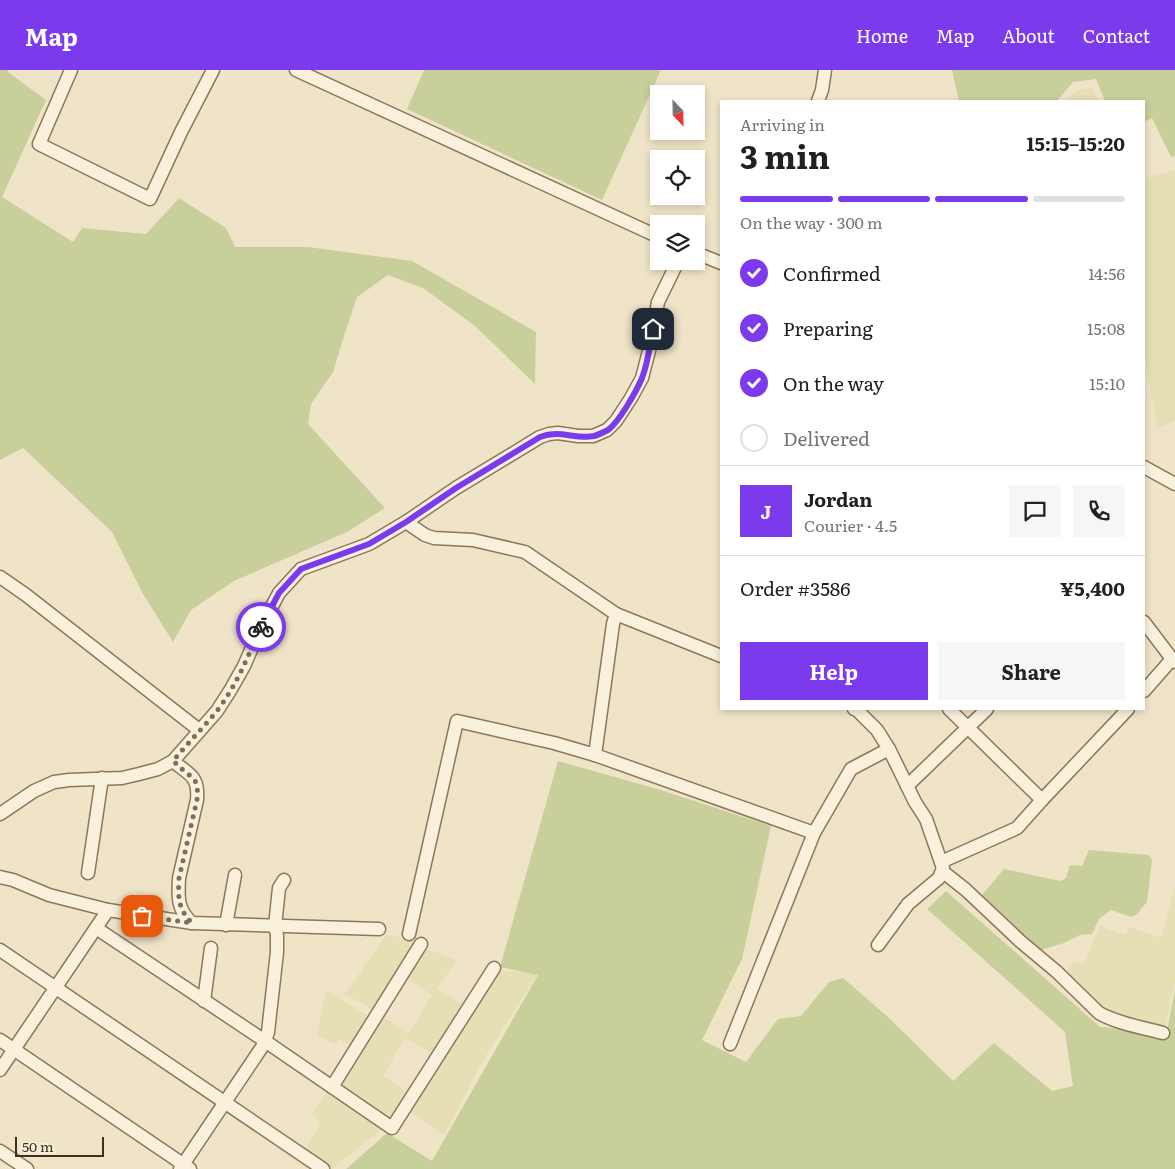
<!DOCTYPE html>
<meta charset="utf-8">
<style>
body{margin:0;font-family:Literata,serif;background:#f6f6f6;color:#202124;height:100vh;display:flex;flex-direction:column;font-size:19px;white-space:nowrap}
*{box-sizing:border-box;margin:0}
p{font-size:16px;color:#757577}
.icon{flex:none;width:28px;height:28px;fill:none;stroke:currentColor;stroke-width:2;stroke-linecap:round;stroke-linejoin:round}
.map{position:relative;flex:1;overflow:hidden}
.panel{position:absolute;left:720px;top:30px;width:425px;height:610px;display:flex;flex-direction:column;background:#fff;border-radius:0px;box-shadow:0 2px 8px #0003}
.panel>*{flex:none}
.needle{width:32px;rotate:158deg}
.buttons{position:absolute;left:650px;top:15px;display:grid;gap:10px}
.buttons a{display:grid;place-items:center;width:55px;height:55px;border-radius:0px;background:#fff;box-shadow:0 2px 8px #0003;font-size:25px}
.scale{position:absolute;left:15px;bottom:12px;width:89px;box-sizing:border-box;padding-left:5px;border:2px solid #3d2e20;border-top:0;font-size:14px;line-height:18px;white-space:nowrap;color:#3d2e20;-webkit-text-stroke:4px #f7eed8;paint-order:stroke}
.pin{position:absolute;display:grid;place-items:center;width:42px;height:42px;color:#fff;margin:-21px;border-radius:10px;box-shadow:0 2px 8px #0006}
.courier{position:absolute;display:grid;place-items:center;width:50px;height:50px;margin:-25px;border:4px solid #7c3aed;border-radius:50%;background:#fff;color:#222;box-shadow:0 1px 6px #0007}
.overview em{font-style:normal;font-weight:700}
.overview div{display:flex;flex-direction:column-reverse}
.overview{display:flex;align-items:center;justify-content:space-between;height:85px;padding:0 20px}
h1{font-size:32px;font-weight:700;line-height:38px}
.bar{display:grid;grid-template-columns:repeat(4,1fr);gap:8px 5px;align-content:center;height:60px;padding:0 20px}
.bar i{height:6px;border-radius:4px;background:#e0e0e0}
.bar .selected{background:#7c3aed}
.bar p{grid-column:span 4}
.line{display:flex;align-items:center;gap:12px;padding:0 20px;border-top:1px solid #e0e0e0}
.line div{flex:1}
.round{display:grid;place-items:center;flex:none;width:52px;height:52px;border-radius:0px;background:#f6f6f6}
ol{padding:0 20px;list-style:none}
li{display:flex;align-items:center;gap:15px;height:55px}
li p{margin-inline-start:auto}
li .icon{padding:5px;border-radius:50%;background:#7c3aed;color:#fff;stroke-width:4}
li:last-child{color:#757577}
li i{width:28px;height:28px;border:2px solid #e0e0e0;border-radius:50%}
.action{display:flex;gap:10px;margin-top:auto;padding:10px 20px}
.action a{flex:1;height:58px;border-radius:0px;background:#7c3aed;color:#fff;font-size:20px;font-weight:700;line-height:58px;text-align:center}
.action a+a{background:#f6f6f6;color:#202124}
header{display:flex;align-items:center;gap:30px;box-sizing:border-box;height:70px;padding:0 25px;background:#7c3aed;color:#fff}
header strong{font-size:24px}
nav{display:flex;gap:28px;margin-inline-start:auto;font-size:18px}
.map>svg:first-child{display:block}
.farmland{fill:#e6deb5}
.green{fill:#c9cf9b}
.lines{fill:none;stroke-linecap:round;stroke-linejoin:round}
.minor-casing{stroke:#8d765c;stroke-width:15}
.minor{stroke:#faf1dc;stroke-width:12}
.done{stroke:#7c6e5b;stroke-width:5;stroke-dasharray:0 9}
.route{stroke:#7c3aed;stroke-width:6}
</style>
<header>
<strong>Map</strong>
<nav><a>Home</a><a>Map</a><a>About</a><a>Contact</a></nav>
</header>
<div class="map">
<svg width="1175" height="1099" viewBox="0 0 1175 1099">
<rect width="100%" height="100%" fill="#f0e4c8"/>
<g class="farmland">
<polygon points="1093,17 1099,31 1067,31 1077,21"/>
<polygon points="1175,100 1175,350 1157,359 1144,282 1144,108"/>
<polygon points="1175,815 1175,910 1165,956 1162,958 1108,942 1096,931 1067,901 1074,891 1084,894 1100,856 1125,865 1130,857 1161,868"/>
<polygon points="386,865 400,867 414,873 415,877 376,938 371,939 345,924"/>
<polygon points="427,879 457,890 437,918 465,936 434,984 405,968 383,1006 408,1023 392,1050 387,1051 344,1019 342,1012 382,946 409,963 432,925 407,908 422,881"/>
<polygon points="500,901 539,902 485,987 444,1065 409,1041 496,903"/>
<polygon points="326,920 366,945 367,951 351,976 339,969 335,974 317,966"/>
<polygon points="329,1020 381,1057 382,1059 332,1099 329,1099 304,1081 321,1052 312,1044"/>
</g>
<g class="green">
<polygon points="0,0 8,0 8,2 46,30 2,127 73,172 82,158 146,164 179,128 226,158 235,177 308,177 412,191 536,262 535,314 475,256 423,218 388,205 357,227 345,263 333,302 311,334 308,354 385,438 347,462 234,511 191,540 173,572 143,524 112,462 23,378 0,390"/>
<polygon points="424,0 661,0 602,130 407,39"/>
<polygon points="952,0 1175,0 1175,86 1171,87 1152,48 1144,52 1144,31 1105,31 1096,9 1073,12 1057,31 959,31"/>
<polygon points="558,691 661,720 771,756 742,889 702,970 746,992 778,949 801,946 829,912 843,908 890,949 953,1011 994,973 1052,1021 1073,1016 1065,962 927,839 946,821 1100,957 1167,961 1175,920 1175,1099 346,1099 387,1063 432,1091 538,905 500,897"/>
<polygon points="1089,780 1149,785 1152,790 1147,832 1137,844 1131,847 1111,840 1099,849 1092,864 1080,865 1064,873 1041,880 1028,871 982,825 1004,799 1060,811 1066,808 1070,795 1082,796"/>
</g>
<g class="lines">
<defs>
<g id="minor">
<polyline points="71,0 39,74 150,129 181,62 213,0"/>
<polyline points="296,0 659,167"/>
<polyline points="818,31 822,20 825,0"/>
<polyline points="696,183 721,193"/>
<polyline points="1144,397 1175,414"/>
<polyline points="406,452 425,465 434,468 473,470 525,482 616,544 721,586"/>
<polyline points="0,507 26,525 199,660"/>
<polyline points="1144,552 1172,589"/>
<polyline points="1144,621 1172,589 1175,592"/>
<polyline points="949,639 1042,730 1128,639"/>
<polyline points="595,685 613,554 616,544"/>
<path d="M173,691C189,705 199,705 197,730L179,808C178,828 177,839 192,853"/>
<polyline points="907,716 987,639"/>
<polyline points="0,744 34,721 54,712 69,710 122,708 139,704 158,699 173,691 217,641 231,619 244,596 261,557 279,523 301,499 369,474 406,452 456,418 540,367 549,364 558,363 578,366 593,366 607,360 616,351 631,328 642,308 651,273 658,232 678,191"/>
<polyline points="941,792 1017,758 1042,730"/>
<path d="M942,801L966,820L1020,871L1057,902L1099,943C1116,953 1144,958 1163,963"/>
<polyline points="88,803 102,708"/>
<polyline points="0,807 13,810 49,825 108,840"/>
<polyline points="284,810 279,818 275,856 277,865 277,882 268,962 265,971 392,1058 494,898"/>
<polyline points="226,855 235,805"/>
<polyline points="96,858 265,971 262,977 180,1099"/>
<polyline points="409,864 457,651 554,673 595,685 814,763"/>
<polyline points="878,875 908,834 939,808 943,798 926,749 915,732 889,679"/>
<polyline points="0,880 323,1099"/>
<polyline points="204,931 211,878"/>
<polyline points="0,970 190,1099"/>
<polyline points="730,974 814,763 851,699 889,679 877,660 857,640 854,639"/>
<polyline points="0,1000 108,840 192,853 379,859"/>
<polyline points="332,1017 421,874"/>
<polyline points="0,1081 27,1099"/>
</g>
</defs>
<use href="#minor" class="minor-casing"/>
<use href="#minor" class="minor"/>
</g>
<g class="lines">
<path class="done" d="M142,846L192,853C178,839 178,828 179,808L197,730C198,714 198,711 185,702C181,698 177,694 173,691C187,674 202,659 216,642C236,617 248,586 261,557"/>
<path class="route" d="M261,557L279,523L301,499L369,474L406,452L456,418L540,367C560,359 575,370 594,366C598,365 604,362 608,360C619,352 636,322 642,308C648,293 650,275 653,259"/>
</g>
</svg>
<div class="buttons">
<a><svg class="needle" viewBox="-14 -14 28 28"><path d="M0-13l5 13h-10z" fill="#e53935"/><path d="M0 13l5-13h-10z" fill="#757577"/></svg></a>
<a><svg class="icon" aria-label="locate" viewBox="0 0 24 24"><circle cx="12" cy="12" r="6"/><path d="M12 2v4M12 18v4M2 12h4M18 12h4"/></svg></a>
<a><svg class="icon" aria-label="layers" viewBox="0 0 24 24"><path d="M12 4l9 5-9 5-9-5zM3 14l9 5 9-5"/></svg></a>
</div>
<div class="scale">50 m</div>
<div class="pin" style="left:142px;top:846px;background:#ea580c"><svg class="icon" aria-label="bag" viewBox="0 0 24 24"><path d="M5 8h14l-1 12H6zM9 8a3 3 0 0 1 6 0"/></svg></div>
<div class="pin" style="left:653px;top:259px;background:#1f2937"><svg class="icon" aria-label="home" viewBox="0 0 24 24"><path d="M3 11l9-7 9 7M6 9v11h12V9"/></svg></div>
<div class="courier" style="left:261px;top:557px"><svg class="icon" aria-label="bike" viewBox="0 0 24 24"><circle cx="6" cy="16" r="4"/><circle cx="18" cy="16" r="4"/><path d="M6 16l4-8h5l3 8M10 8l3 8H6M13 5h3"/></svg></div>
<section class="panel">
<div class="overview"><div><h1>3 min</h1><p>Arriving in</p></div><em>15:15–15:20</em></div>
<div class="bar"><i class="selected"></i><i class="selected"></i><i class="selected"></i><i></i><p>On the way · 300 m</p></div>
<ol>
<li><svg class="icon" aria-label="check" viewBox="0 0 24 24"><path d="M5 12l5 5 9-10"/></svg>Confirmed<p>14:56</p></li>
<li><svg class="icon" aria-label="check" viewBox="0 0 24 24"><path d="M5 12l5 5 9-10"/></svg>Preparing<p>15:08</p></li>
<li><svg class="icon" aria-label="check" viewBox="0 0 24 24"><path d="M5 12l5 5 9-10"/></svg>On the way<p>15:10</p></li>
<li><i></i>Delivered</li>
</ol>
<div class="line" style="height:90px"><b class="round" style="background:#7c3aed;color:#fff">J</b><div><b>Jordan</b><p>Courier · 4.5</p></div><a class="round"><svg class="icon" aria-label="chat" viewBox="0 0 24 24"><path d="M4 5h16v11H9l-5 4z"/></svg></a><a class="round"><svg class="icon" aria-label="phone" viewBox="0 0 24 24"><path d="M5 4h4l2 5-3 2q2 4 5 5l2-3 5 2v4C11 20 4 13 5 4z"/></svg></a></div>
<div class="line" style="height:65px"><div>Order #3586</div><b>¥5,400</b></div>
<div class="action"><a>Help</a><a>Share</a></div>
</section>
</div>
